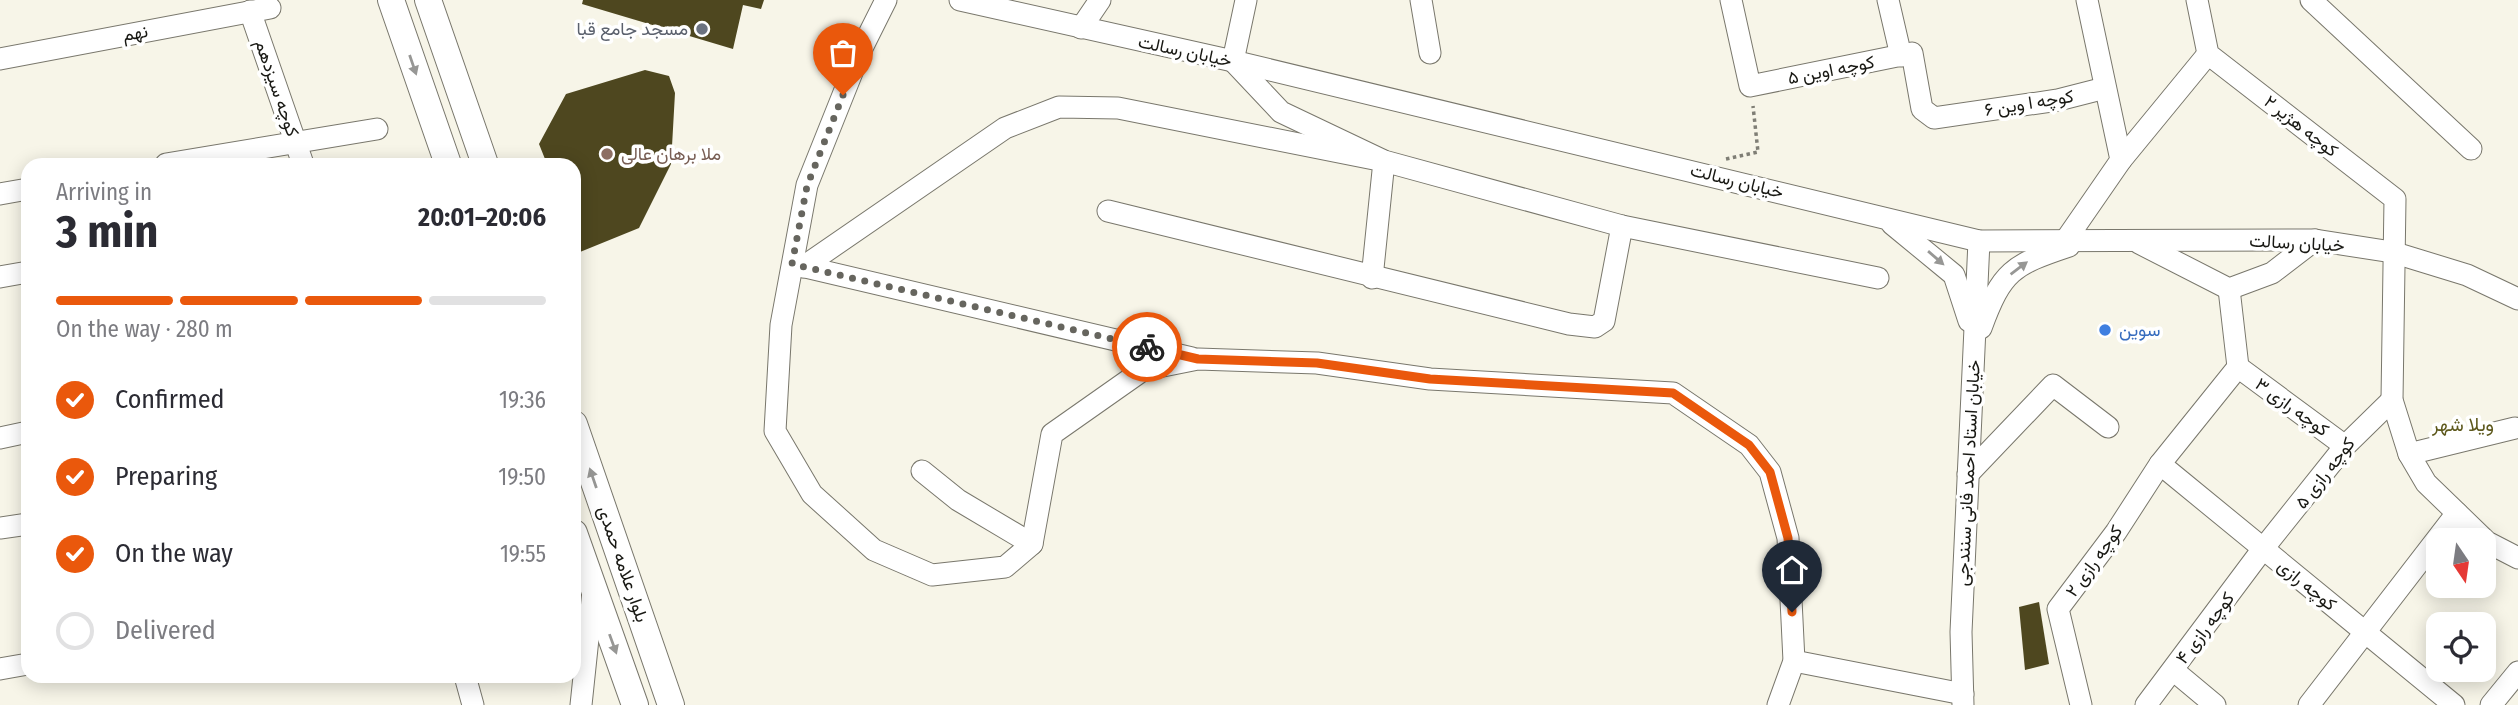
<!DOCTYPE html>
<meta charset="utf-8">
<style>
body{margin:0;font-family:"Fira Sans Condensed",Vazirmatn,sans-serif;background:#f2f2f3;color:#2b2b33;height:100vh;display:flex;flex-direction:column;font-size:26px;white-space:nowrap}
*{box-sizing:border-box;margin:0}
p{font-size:23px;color:#7c7c81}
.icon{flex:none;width:38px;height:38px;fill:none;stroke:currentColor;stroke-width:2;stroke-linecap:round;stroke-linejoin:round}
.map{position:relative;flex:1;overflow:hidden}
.panel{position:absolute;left:21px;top:158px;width:560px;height:525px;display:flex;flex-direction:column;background:#fff;border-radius:21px;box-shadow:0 4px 18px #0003}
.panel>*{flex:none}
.needle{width:46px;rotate:167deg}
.fabs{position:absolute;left:2426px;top:528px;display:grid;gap:14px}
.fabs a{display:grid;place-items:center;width:70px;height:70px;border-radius:14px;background:#fff;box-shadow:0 4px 18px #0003;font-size:35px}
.pin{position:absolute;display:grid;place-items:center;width:60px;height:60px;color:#fff;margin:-72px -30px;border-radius:50% 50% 50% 0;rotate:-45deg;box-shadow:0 0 7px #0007}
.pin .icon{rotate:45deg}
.courier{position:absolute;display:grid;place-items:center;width:70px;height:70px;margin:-35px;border:5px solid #ea580c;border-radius:50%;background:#fff;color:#222;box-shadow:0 2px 9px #0007}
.overview em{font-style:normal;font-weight:700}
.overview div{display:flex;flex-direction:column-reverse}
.overview{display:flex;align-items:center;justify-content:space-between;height:119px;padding:0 35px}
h1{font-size:46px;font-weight:700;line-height:52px}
.bar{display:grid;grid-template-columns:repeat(4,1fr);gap:10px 7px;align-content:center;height:84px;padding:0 35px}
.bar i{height:9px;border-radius:5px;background:#e1e1e2}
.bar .current{background:#ea580c}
.bar p{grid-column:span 4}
ol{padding:0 35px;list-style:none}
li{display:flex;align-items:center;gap:21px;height:77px}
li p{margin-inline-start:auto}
li .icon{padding:7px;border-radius:50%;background:#ea580c;color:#fff;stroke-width:4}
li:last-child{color:#7c7c81}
li i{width:38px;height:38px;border:4px solid #e1e1e2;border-radius:50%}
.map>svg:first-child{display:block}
.building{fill:#4e471f}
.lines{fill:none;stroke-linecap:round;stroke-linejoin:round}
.minor-casing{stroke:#79776c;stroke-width:23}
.major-casing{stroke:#79776c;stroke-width:28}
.path{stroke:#7f7e75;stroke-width:3.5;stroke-dasharray:3.5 3.5;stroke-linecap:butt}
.minor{stroke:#fff;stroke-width:21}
.major{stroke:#fff;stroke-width:26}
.oneway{fill:#979795}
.done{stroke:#66655e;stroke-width:7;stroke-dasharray:0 12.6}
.route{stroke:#ea580c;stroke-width:9}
.worship-dot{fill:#6b7280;stroke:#fff;stroke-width:2.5}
.education-dot{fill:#8d6e63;stroke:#fff;stroke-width:2.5}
.shop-dot{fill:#3f7fe0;stroke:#fff;stroke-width:2.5}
.labels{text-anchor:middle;stroke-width:7;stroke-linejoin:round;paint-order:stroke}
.worship-label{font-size:18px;fill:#5b616d;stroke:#fff;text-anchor:end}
.street-label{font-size:18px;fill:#181813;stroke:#fff}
.education-label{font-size:18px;fill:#785e54;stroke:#fff;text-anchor:start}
.shop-label{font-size:18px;fill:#366cbe;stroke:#fff;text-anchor:start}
.neighbourhood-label{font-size:19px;fill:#5d581c;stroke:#fff}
</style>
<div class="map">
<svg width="2518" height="705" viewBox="0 0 2518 705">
<rect width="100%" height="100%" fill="#f7f5e8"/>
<g class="building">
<polygon points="583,0 764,0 761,9 743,5 733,49 582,4"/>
<polygon points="645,70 669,76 675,93 671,164 639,228 580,252 574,236 574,164 547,164 539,144 566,94"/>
<polygon points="2039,602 2049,664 2025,670 2019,607"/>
</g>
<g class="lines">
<defs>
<g id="minor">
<polyline points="886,0 861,50 807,185 781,325 775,431 812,494 874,550 932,575 1005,567 1032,544 1052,434 1143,370 1198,359 1317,363 1430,379 1673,393 1749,445 1770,472 1788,538 1794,661 1778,705"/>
<polyline points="960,0 1233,61 1979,241 2315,240 2392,252 2467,275 2518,299"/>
<polyline points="1246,0 1233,61 1281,112 1384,161 1622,226 1878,278"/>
<polyline points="1421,0 1430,53"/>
<polyline points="1731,0 1750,86 1912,53 1922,109 1934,118 2058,100 2105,88"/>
<polyline points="1888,0 1901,56"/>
<polyline points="2197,0 2208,54 2395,199 2392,400 2409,454 2426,483 2487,542 2518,558"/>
<polyline points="2311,0 2471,149"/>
<polyline points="250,11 303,164"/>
<polyline points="1081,28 1100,0"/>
<polyline points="0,59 270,8"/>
<polyline points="2121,160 2208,54"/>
<polyline points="166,164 377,129"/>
<polyline points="0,194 28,189"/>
<polyline points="1108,211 1569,324 1595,327 1604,321 1622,226"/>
<polyline points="1892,224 1954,275 1969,321"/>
<polyline points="2065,241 2121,160 2087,0"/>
<polyline points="2139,243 2229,289 2272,273 2315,240"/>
<polyline points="797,265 1192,358"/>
<polyline points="803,267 1005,128 1059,107 1118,108 1384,161 1372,278"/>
<polyline points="0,277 28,272"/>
<polyline points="2229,289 2238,367"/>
<path d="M1981,328C2002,271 2012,265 2069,246"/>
<polyline points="0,438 28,432"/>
<polyline points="2409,454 2515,428"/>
<polyline points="2160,464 2454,705"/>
<polyline points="922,471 958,500 1032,544"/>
<polyline points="1968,474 2053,385 2108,427"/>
<polyline points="0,528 28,524"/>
<polyline points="1794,661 1963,694"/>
<polyline points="0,669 28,664"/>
<polyline points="2173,670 2215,705"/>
<polyline points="465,676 473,705"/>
<polyline points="581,705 593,591"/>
<polyline points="1963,705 1961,632 1979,241"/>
<polyline points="2081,705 2058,609 2116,532 2160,464 2238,367 2345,446"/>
<polyline points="2146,705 2262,550 2345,446 2392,400"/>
<polyline points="2309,705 2457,513"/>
<polyline points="2491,705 2518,672"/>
</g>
<g id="major">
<polyline points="391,0 448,164"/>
<polyline points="428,0 485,164"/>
<polyline points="574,424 671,705"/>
<polyline points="574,533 635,705"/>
</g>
</defs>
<use href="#minor" class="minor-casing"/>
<use href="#major" class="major-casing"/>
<polyline class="path" points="1726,159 1758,152 1753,106"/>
<use href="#minor" class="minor"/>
<use href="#major" class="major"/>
</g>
<defs><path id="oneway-solid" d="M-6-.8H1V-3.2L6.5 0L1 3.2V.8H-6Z" transform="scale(1.75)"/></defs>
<g class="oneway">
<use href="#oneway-solid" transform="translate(413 65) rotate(71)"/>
<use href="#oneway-solid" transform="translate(1936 258) rotate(41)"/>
<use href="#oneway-solid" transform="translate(2019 268) rotate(-37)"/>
<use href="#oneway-solid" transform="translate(593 478) rotate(-109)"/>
<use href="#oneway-solid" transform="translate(613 644) rotate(70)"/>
</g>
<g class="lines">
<polyline class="done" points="843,95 807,186 792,264 1147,347"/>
<polyline class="route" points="1147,347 1198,359 1317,363 1430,379 1673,393 1749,445 1770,472 1788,538 1792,612"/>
</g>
<circle class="worship-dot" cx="702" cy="29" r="7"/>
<circle class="education-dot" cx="607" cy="154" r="7"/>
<circle class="shop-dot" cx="2105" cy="330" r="7"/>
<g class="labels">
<g class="worship-label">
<text x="688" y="35">مسجد جامع قبا</text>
</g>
<g class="street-label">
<text transform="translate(135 33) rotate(-11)" y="6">نهم</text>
<text transform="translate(1185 51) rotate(12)" y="6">خیابان رسالت</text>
<text transform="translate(1831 70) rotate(-11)" y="6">کوچه اوین ۵</text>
<text transform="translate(277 88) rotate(71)" y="6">کوچه سیزدهم</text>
<text transform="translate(2029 103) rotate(-9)" y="6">کوچه ا وین ۶</text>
<text transform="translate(2301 126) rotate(38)" y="6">کوچه هژیر ۲</text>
<text transform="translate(1737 181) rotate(14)" y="6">خیابان رسالت</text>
<text transform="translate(2297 243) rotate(3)" y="6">خیابان رسالت</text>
<text transform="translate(2292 407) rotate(36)" y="6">کوچه رازی ۳</text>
<text transform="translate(1968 473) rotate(-87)" y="6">خیابان استاد احمد فانی سنندجی</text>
<text transform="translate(2325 473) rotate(-52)" y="6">کوچه رازی ۵</text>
<text transform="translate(2094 561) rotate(-54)" y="6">کوچه رازی ۲</text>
<text transform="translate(623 564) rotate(71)" y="6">بلوار علامه حمدی</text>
<text transform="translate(2307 585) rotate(39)" y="6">کوچه رازی</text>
<text transform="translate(2205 628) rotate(-53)" y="6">کوچه رازی ۴</text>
</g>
<g class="education-label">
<text x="621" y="160">ملا برهان عالی</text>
</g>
<g class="shop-label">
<text x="2119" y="336">سوین</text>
</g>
<g class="neighbourhood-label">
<text x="2463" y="431">ویلا شهر</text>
</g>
</g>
</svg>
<div class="fabs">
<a><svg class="needle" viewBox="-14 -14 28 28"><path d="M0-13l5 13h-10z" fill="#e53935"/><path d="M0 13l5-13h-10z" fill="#7c7c81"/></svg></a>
<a><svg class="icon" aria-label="locate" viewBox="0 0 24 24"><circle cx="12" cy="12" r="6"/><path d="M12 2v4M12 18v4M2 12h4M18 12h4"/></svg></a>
</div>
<div class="pin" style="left:843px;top:95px;background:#ea580c"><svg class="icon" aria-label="bag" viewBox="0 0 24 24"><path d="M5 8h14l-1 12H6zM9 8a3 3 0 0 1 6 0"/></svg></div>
<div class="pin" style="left:1792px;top:612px;background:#1f2937"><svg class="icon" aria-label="home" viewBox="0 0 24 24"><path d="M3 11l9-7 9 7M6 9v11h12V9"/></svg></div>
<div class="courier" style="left:1147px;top:347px"><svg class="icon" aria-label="bike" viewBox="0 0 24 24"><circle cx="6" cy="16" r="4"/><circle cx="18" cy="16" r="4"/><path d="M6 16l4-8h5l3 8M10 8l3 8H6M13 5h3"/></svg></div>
<section class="panel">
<div class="overview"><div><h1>3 min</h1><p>Arriving in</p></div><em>20:01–20:06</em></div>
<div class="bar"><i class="current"></i><i class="current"></i><i class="current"></i><i></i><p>On the way · 280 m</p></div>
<ol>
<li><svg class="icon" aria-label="check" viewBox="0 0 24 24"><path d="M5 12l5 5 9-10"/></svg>Confirmed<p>19:36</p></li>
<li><svg class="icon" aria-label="check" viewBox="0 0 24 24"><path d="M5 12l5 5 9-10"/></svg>Preparing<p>19:50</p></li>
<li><svg class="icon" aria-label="check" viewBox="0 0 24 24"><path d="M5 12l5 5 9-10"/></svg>On the way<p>19:55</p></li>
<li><i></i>Delivered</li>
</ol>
</section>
</div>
